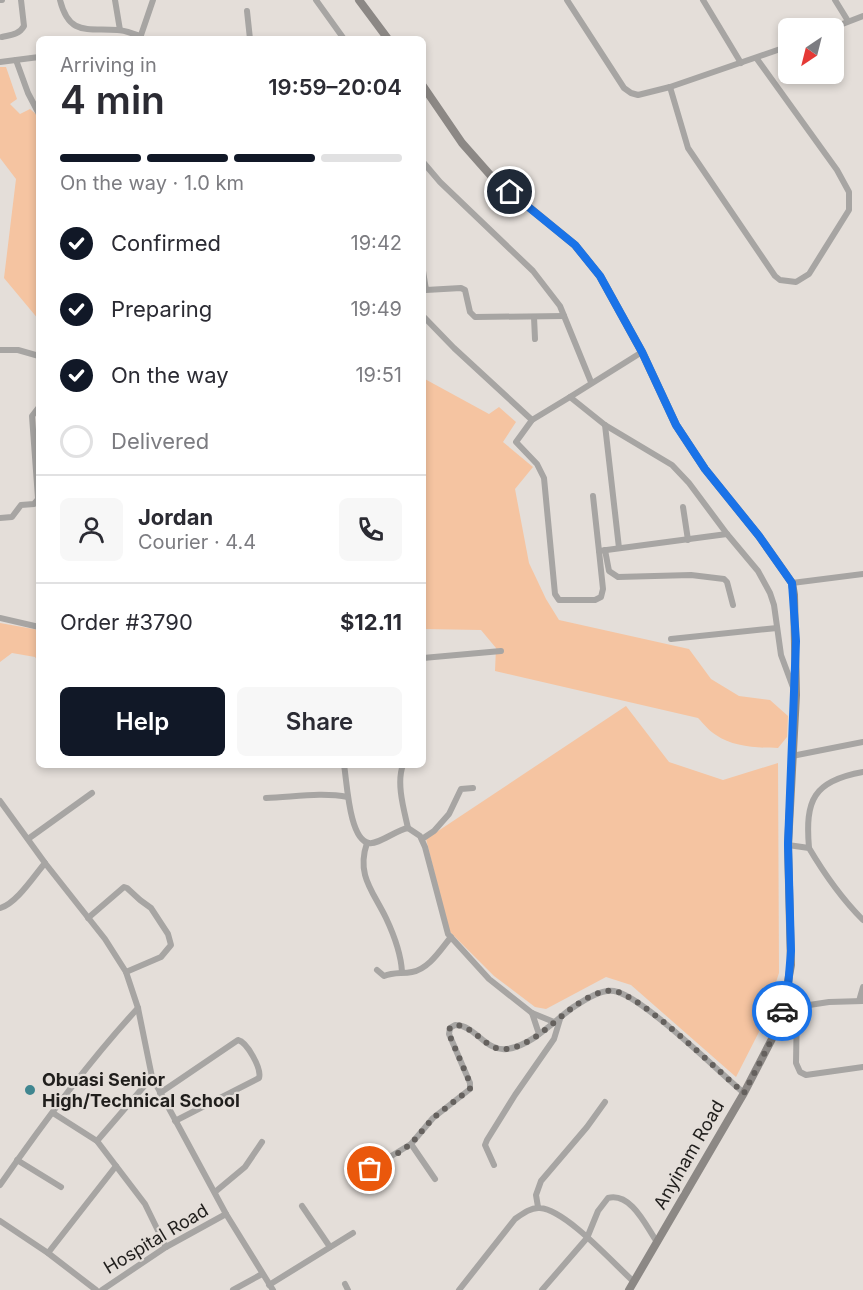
<!DOCTYPE html>
<meta charset="utf-8">
<style>
body{margin:0;font-family:Inter,sans-serif;background:#f7f7f7;color:#2b2b33;height:100vh;display:flex;flex-direction:column;font-size:22px;white-space:nowrap}
*{box-sizing:border-box;margin:0}
p{font-size:20px;color:#7c7c81}
.icon{flex:none;width:33px;height:33px;fill:none;stroke:currentColor;stroke-width:2;stroke-linecap:round;stroke-linejoin:round}
.map{position:relative;flex:1;overflow:hidden}
.panel{position:absolute;left:36px;top:36px;width:390px;height:732px;display:flex;flex-direction:column;background:#fff;border-radius:9px;box-shadow:0 3px 9px #0003}
.panel>*{flex:none}
.needle{width:39px;rotate:215deg}
.fabs{position:absolute;left:778px;top:18px;display:grid;gap:12px}
.fabs a{display:grid;place-items:center;width:66px;height:66px;border-radius:9px;background:#fff;box-shadow:0 3px 9px #0003;font-size:30px}
.pin{position:absolute;display:grid;place-items:center;width:51px;height:51px;color:#fff;margin:-26px;border:3px solid #fff;border-radius:50%;box-shadow:0 2px 6px #0007}
.courier{position:absolute;display:grid;place-items:center;width:60px;height:60px;margin:-30px;border:4px solid #1a73e8;border-radius:50%;background:#fff;color:#222;box-shadow:0 2px 8px #0007}
.overview em{font-style:normal;font-weight:600}
.overview div{display:flex;flex-direction:column-reverse}
.overview{display:flex;align-items:center;justify-content:space-between;height:102px;padding:0 24px}
h1{font-size:39px;font-weight:600;line-height:45px}
.bar{display:grid;grid-template-columns:repeat(4,1fr);gap:9px 6px;align-content:center;height:72px;padding:0 24px}
.bar i{height:8px;border-radius:4px;background:#e1e1e2}
.bar .selected{background:#111827}
.bar p{grid-column:span 4}
.line{display:flex;align-items:center;gap:15px;padding:0 24px;border-top:2px solid #e1e1e2}
.line div{flex:1}
.round{display:grid;place-items:center;flex:none;width:63px;height:63px;border-radius:9px;background:#f7f7f7}
ol{padding:0 24px;list-style:none}
li{display:flex;align-items:center;gap:18px;height:66px}
li p{margin-inline-start:auto}
li .icon{padding:6px;border-radius:50%;background:#111827;color:#fff;stroke-width:4}
li:last-child{color:#7c7c81}
li i{width:33px;height:33px;border:3px solid #e1e1e2;border-radius:50%}
.action{display:flex;gap:12px;margin-top:auto;padding:12px 24px}
.action a{flex:1;height:69px;border-radius:9px;background:#111827;color:#fff;font-size:24px;font-weight:600;line-height:69px;text-align:center}
.action a+a{background:#f7f7f7;color:#2b2b33}
.map>svg:first-child{display:block}
.green{fill:#f5c4a1}
.lines{fill:none;stroke-linecap:round;stroke-linejoin:round}
.street{stroke:#a7a5a3;stroke-width:6}
.secondary{stroke:#8c8885;stroke-width:8}
.done{stroke:#65615e;stroke-width:6;stroke-dasharray:0 10.8}
.route{stroke:#1a73e8;stroke-width:8}
.poi-dot{fill:#408690;stroke:#e4ded9;stroke-width:2}
.labels{text-anchor:middle;stroke-width:4.5;stroke-linejoin:round;paint-order:stroke}
.poi-label{font-size:18px;font-weight:bold;fill:#201e1c;stroke:#e4ded9;text-anchor:start}
.street-label{font-size:18px;fill:#201e1c;stroke:#e4ded9}
</style>
<div class="map">
<svg width="863" height="1290" viewBox="0 0 863 1290">
<rect width="100%" height="100%" fill="#e4ded9"/>
<g class="green">
<polygon points="0,67 6,67 17,99 10,104 20,114 30,109 37,115 39,121 39,320 4,278 16,179 0,158"/>
<path d="M423,378L489,414L499,407L516,422L503,442L533,467L515,489L529,563L546,599L559,620L689,649L711,679L739,696L770,700L788,716L787,737L778,748C759,748 733,747 716,735C709,731 704,724 698,718L495,671L496,648L481,630L423,629Z"/>
<polygon points="0,623 39,630 39,663 35,657 12,653 0,662"/>
<polygon points="626,706 669,762 723,780 778,763 779,973 761,1028 736,1077 631,985 606,977 546,1009 535,1007 494,976 449,931 426,839"/>
</g>
<g class="lines">
<g class="street">
<polyline points="0,0 2,0"/>
<path d="M60,0C69,36 87,28 117,30C125,30 133,34 141,36"/>
<polyline points="115,0 120,30"/>
<polyline points="316,0 344,39"/>
<polyline points="567,0 624,88 631,93 638,95 670,87 789,46"/>
<polyline points="703,0 741,63"/>
<polyline points="835,0 848,21"/>
<polyline points="247,11 250,39"/>
<polyline points="832,28 863,16"/>
<path d="M2,37C10,35 19,35 24,26L21,0"/>
<polyline points="140,38 153,0"/>
<polyline points="16,60 28,93 39,114"/>
<polyline points="0,62 39,57"/>
<polyline points="670,87 688,148 775,276 780,280 796,282 809,274 849,210 849,192 837,170 757,59"/>
<polyline points="423,162 440,182 533,271 560,306 591,382"/>
<polyline points="423,271 426,290 461,288 465,290 470,312 475,317 564,316"/>
<polyline points="423,316 454,348 532,420 570,397"/>
<polyline points="534,317 535,339"/>
<polyline points="0,350 18,350 39,356"/>
<polyline points="642,352 570,397 605,425 672,465 689,483 727,534 758,571 770,593 774,605 781,655 794,690"/>
<polyline points="532,420 516,442 537,464 544,478 555,594 559,600 595,600 601,597 603,589 599,551 727,534"/>
<polyline points="605,425 619,548"/>
<polyline points="593,496 599,551"/>
<polyline points="38,498 32,416 39,407"/>
<polyline points="683,507 688,540"/>
<polyline points="0,518 12,517 21,505 34,504 39,498"/>
<polyline points="605,550 609,571 618,577 691,575 724,579 727,582 733,605"/>
<polyline points="792,583 863,574"/>
<polyline points="0,618 39,627"/>
<polyline points="671,639 777,628"/>
<polyline points="423,658 501,651"/>
<polyline points="792,756 863,742"/>
<path d="M344,765C347,781 349,840 369,843C378,845 396,830 408,828L420,836L425,847L448,934L489,979L532,1013L554,1022"/>
<path d="M403,765C396,783 404,810 408,828"/>
<path d="M266,798C294,797 321,792 348,797"/>
<path d="M0,801L45,863C34,876 16,904 0,908"/>
<polyline points="28,839 92,793"/>
<polyline points="422,839 434,831 449,814 461,789 473,788"/>
<path d="M367,843C356,875 373,891 386,918C394,935 401,953 402,972"/>
<path d="M788,845L809,848C825,875 841,898 863,920"/>
<path d="M809,848C805,800 813,781 863,772"/>
<polyline points="45,863 105,939 126,972 138,1008 152,1077 226,1214 273,1290"/>
<polyline points="88,918 124,887 127,888 140,900 151,908 168,934 171,945 161,957 126,972"/>
<path d="M377,970L384,976C394,972 402,974 412,972C429,969 441,949 451,937"/>
<polyline points="859,1001 863,987"/>
<polyline points="797,1007 796,1063 800,1072 806,1075 863,1067"/>
<polyline points="783,1009 829,1002 863,1001"/>
<polyline points="532,1013 539,1034"/>
<path d="M160,1093L238,1040C247,1042 262,1069 259,1078L175,1121"/>
<polyline points="53,1113 97,1141 145,1204 166,1247"/>
<polyline points="97,1141 152,1077"/>
<polyline points="17,1160 61,1187"/>
<polyline points="494,1165 485,1145 487,1140 515,1095 554,1039 561,1016"/>
<polyline points="370,1169 411,1144"/>
<path d="M435,1179L411,1144L433,1118L470,1089V1083L449,1034L450,1028L455,1025C476,1025 485,1052 507,1049C531,1046 553,1022 572,1008C583,1001 600,989 614,991C641,995 719,1072 744,1093"/>
<path d="M0,1185C41,1126 89,1061 138,1008"/>
<polyline points="215,1192 245,1167 262,1142"/>
<polyline points="302,1206 330,1247"/>
<polyline points="538,1207 536,1195 541,1181 587,1127 605,1102"/>
<polyline points="0,1221 48,1253 96,1290"/>
<polyline points="48,1253 116,1166"/>
<polyline points="345,1284 348,1290"/>
<polyline points="269,1285 353,1233"/>
<polyline points="102,1290 166,1247 226,1214"/>
<polyline points="233,1290 262,1274"/>
<path d="M459,1290L515,1219C522,1214 531,1207 540,1208C566,1210 613,1263 633,1281"/>
<path d="M542,1290L587,1238L598,1211L608,1198C631,1192 646,1226 657,1242"/>
</g>
<g class="secondary">
<polyline points="359,0 388,39"/>
<polyline points="423,86 462,143 492,177 575,245 600,276 642,352 676,425 705,469 759,536 783,570 792,583 794,595 796,695 788,845 791,965 783,1009 774,1035 744,1093 629,1290"/>
</g>
</g>
<g class="lines">
<path class="done" d="M370,1169L394,1156L411,1144L433,1118L470,1089V1083L449,1034V1029L454,1025C476,1025 485,1052 507,1049C531,1046 553,1022 572,1008C583,1000 600,989 614,991C641,995 719,1072 744,1093L774,1035L782,1011"/>
<polyline class="route" points="510,192 575,245 600,276 642,352 676,425 705,469 759,536 792,583 796,641 788,844 791,951 788,987 782,1011"/>
</g>
<circle class="poi-dot" cx="30" cy="1090" r="6"/>
<g class="labels">
<g class="poi-label">
<text x="42" y="1086">Obuasi Senior<tspan x="42" dy="21">High/Technical School</tspan></text>
</g>
<g class="street-label">
<text transform="translate(689 1155) rotate(-60)" y="6">Anyinam Road</text>
<text transform="translate(156 1239) rotate(-31)" y="6">Hospital Road</text>
</g>
</g>
</svg>
<div class="fabs">
<a><svg class="needle" viewBox="-14 -14 28 28"><path d="M0-13l5 13h-10z" fill="#e53935"/><path d="M0 13l5-13h-10z" fill="#7c7c81"/></svg></a>
</div>
<div class="pin" style="left:370px;top:1169px;background:#ea580c"><svg class="icon" aria-label="bag" viewBox="0 0 24 24"><path d="M5 8h14l-1 12H6zM9 8a3 3 0 0 1 6 0"/></svg></div>
<div class="pin" style="left:510px;top:192px;background:#1f2937"><svg class="icon" aria-label="home" viewBox="0 0 24 24"><path d="M3 11l9-7 9 7M6 9v11h12V9"/></svg></div>
<div class="courier" style="left:782px;top:1011px"><svg class="icon" aria-label="car" viewBox="0 0 24 24"><path d="M5 17H2v-5l4-1 3-4h7l3 4 3 1v5h-3M9 17h6M6 11h13"/><circle cx="7" cy="17" r="2"/><circle cx="17" cy="17" r="2"/></svg></div>
<section class="panel">
<div class="overview"><div><h1>4 min</h1><p>Arriving in</p></div><em>19:59–20:04</em></div>
<div class="bar"><i class="selected"></i><i class="selected"></i><i class="selected"></i><i></i><p>On the way · 1.0 km</p></div>
<ol>
<li><svg class="icon" aria-label="check" viewBox="0 0 24 24"><path d="M5 12l5 5 9-10"/></svg>Confirmed<p>19:42</p></li>
<li><svg class="icon" aria-label="check" viewBox="0 0 24 24"><path d="M5 12l5 5 9-10"/></svg>Preparing<p>19:49</p></li>
<li><svg class="icon" aria-label="check" viewBox="0 0 24 24"><path d="M5 12l5 5 9-10"/></svg>On the way<p>19:51</p></li>
<li><i></i>Delivered</li>
</ol>
<div class="line" style="height:108px"><a class="round"><svg class="icon" aria-label="person" viewBox="0 0 24 24"><circle cx="12" cy="8" r="4"/><path d="M4 21q1-7 8-7t8 7"/></svg></a><div><b>Jordan</b><p>Courier · 4.4</p></div><a class="round"><svg class="icon" aria-label="phone" viewBox="0 0 24 24"><path d="M5 4h4l2 5-3 2q2 4 5 5l2-3 5 2v4C11 20 4 13 5 4z"/></svg></a></div>
<div class="line" style="height:78px"><div>Order #3790</div><b>$12.11</b></div>
<div class="action"><a>Help</a><a>Share</a></div>
</section>
</div>
